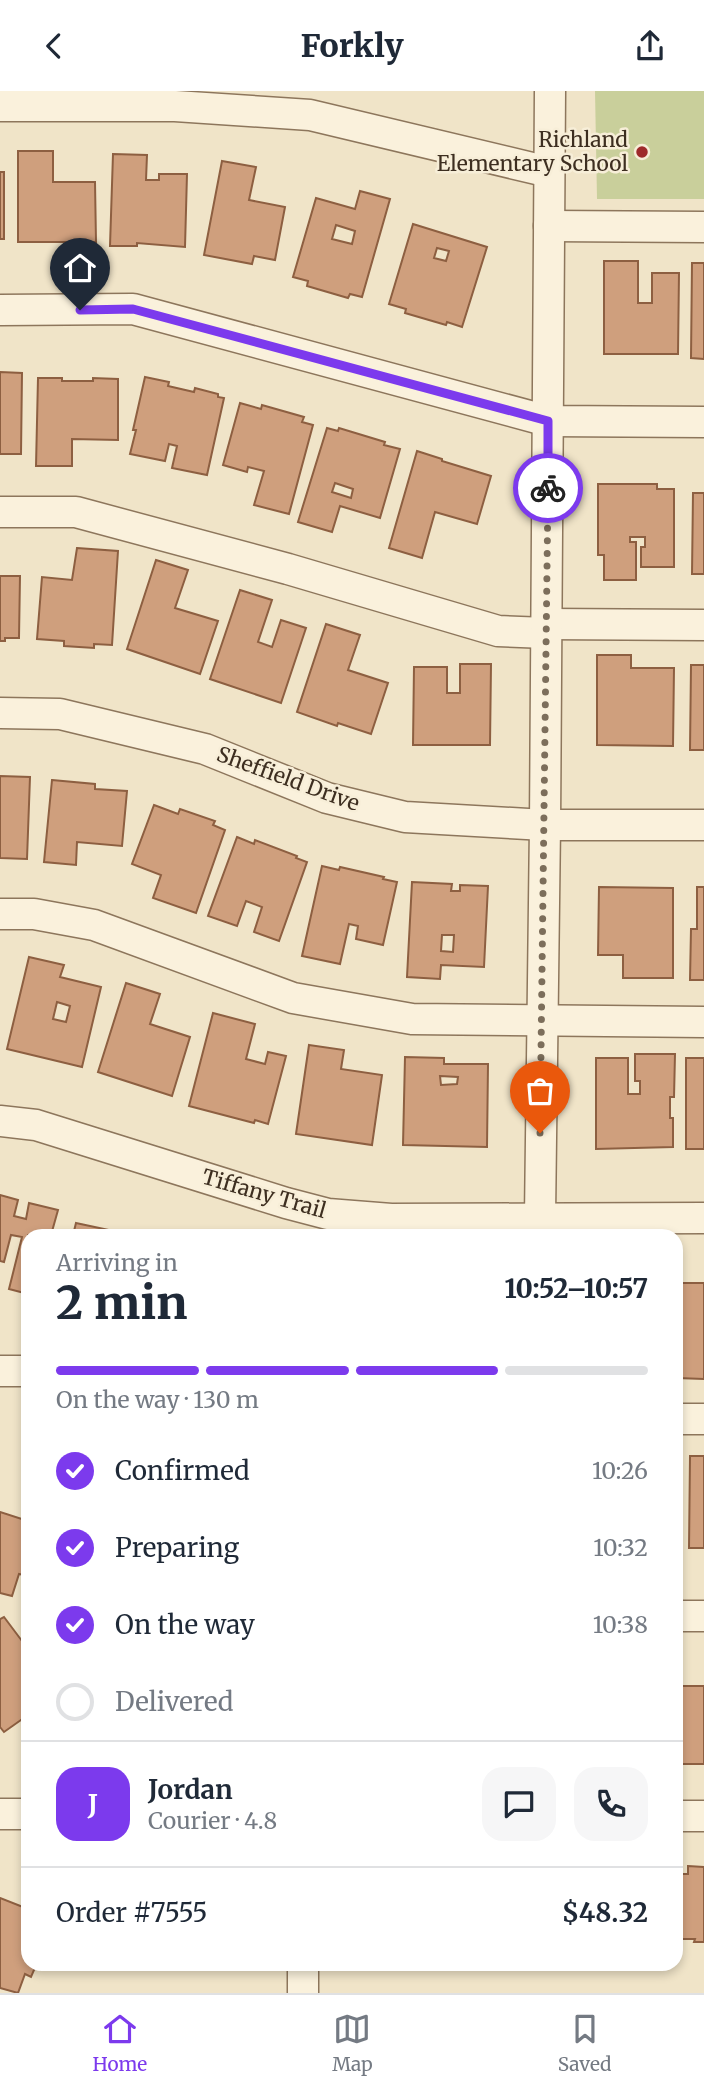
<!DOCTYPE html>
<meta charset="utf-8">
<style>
body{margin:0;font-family:Merriweather,serif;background:#f6f6f7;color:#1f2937;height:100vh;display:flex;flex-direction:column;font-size:26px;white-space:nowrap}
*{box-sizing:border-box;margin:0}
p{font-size:23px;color:#747a83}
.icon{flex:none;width:38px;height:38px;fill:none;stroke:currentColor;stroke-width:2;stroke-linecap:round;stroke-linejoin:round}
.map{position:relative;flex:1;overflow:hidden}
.side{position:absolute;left:21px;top:1138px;width:662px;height:742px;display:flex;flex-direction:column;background:#fff;border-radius:21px;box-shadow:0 4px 10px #0003}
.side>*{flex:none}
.pin{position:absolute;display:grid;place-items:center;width:60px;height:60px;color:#fff;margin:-72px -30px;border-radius:50% 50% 50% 0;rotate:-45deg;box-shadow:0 0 7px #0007}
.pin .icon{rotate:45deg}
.courier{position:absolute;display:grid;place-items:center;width:70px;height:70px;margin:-35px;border:5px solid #7c3aed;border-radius:50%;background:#fff;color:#222;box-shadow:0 2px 9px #0007}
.overview em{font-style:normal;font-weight:800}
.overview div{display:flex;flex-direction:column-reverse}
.overview{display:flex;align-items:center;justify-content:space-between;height:119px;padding:0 35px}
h1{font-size:46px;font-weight:800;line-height:52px}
.bar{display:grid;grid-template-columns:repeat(4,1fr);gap:10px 7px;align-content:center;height:84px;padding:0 35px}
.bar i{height:9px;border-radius:5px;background:#e0e1e3}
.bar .active{background:#7c3aed}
.bar p{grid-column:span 4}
.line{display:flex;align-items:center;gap:18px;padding:0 35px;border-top:2px solid #e0e1e3}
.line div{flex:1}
.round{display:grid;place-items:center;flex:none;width:74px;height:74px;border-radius:21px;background:#f6f6f7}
ol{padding:0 35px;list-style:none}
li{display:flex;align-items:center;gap:21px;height:77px}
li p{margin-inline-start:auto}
li .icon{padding:7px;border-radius:50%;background:#7c3aed;color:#fff;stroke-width:4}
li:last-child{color:#747a83}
li i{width:38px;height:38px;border:4px solid #e0e1e3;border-radius:50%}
header{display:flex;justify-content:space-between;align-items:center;height:91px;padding:0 35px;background:#fff;font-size:32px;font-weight:800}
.menu{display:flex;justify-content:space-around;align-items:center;height:98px;border-top:2px solid #e0e1e3;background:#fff;font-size:19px;color:#747a83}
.menu a{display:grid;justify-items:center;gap:4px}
.menu .active{color:#7c3aed}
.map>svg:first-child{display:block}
.green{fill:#c9cf9b}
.building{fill:#cf9f7d;stroke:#8d5f41;stroke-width:2;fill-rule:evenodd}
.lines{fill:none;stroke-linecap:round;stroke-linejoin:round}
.minor-casing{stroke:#8d765c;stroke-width:33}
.minor{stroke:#faf1dc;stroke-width:30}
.done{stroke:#7c6e5b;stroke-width:7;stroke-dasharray:0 12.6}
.route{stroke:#7c3aed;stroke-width:9}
.poi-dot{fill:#9e2a2b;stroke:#f7eed8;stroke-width:2.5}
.labels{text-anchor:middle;stroke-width:5;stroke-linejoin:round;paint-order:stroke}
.poi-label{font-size:21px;fill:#3d2e20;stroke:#f7eed8;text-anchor:end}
.street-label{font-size:21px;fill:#3d2e20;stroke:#f7eed8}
</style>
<header><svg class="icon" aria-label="back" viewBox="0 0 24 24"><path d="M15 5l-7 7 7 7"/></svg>Forkly<svg class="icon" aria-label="share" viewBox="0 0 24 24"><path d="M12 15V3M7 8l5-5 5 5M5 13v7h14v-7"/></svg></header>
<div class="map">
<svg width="704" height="1902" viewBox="0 0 704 1902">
<rect width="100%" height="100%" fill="#f0e4c8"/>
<polygon class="green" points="595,0 704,0 704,108 597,108"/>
<g class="building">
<polygon points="18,60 53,60 53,91 95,91 96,151 18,151"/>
<polygon points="113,63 147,64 146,89 159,89 159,83 187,83 185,156 137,152 137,155 110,155"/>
<polygon points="222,70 256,76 249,109 285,116 275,169 254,165 252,173 204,164"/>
<rect x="0" y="81" width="4" height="67"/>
<path d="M360,100L390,108L362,206L350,203L348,207L307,195L308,190L293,186L316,107L355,118ZM336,134L355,140L352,153L332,148Z"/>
<path d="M413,133L487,156L462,236L447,231L446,234L405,222L406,218L389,213ZM437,157L449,160L446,170L434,167Z"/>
<polygon points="604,170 638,170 638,212 652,212 652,182 679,182 678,263 604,263"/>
<polygon points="692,172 704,172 704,268 691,267"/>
<polygon points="0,281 22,282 21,363 0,363"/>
<polygon points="145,286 169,291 168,295 194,301 195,297 218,303 218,306 224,307 207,384 172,377 177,355 169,353 165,370 130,363 136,339 133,339"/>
<polygon points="38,287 62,287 62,290 93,290 93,287 118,288 118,349 72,348 72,375 36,375"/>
<polygon points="240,312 261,318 262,314 304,326 302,331 313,334 289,423 254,414 264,380 248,376 247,381 223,374"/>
<path d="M327,337L338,340L339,337L385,351L384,354L400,358L380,427L340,415L332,441L298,431ZM335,392L353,398L351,407L332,401Z"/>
<polygon points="417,360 442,368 442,370 491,385 477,433 435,421 422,467 389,457"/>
<polygon points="598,393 657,393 657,398 674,398 674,476 641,476 641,456 645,456 645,446 630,446 630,451 636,451 636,489 604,489 604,464 598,464"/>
<polygon points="693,402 704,402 704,483 692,483"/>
<polygon points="77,457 118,460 112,554 94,553 94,557 64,555 64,550 37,548 42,486 72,489"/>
<polygon points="156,469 188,479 175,517 218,530 200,583 127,558"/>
<polygon points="0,485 20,485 19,547 5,547 5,550 0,550"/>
<polygon points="240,499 272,509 258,551 272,556 281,529 306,537 281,612 210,588"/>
<polygon points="326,533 360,544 348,579 388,592 371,643 338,632 337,635 297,621"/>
<polygon points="597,564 631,564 631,577 674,577 673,655 597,654"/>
<polygon points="460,573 491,573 490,654 413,654 414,576 447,576 447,602 460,602"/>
<polygon points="691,574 704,574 704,659 690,659"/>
<polygon points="0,685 30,686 27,768 0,767"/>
<polygon points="52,689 95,693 95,698 127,700 122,755 77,751 76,774 44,771"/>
<polygon points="154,714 178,723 180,718 215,730 213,734 225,739 196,822 153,807 161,784 132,773"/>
<polygon points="237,746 254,753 255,749 297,765 296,767 307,771 279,850 254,841 262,816 246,810 237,835 208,825"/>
<polygon points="322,775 339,779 340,776 384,786 383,788 397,791 383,854 356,848 358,835 349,833 340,873 302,865"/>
<path d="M412,791L452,793L451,800H460V794L488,795L484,876L441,874L440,888L407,886ZM442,844H454L453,861L441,860Z"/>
<polygon points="599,796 673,797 673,887 623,887 623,864 598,864"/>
<polygon points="697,796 704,796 704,889 690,889 691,838 697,838"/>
<path d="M29,866L64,874L60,886L101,896L82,976L7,958ZM57,911L70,915L66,931L53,928Z"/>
<polygon points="126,892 160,903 150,933 190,946 172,1005 98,981"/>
<polygon points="213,922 255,933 246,968 265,973 268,961 286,965 268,1033 255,1029 254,1032 189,1015"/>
<polygon points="309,954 344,959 341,978 382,984 372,1054 296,1043"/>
<polygon points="635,963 675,963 674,1006 670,1006 670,1027 673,1027 673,1056 596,1058 596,967 628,967 628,1003 640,1003 640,990 635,990"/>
<path d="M405,966L444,967V973H488L487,1056L403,1054ZM440,985L458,986L457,993L441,994Z"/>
<rect x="686" y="967" width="18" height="91"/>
<polygon points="0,1104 18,1109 14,1125 26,1128 29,1112 58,1119 51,1144 28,1144 28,1203 9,1198 22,1146 11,1144 4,1171 0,1170"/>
<polygon points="76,1132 132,1144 73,1144"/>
<polygon points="678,1192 704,1192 704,1288 677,1287"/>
<polygon points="690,1365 704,1365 704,1457 689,1457"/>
<polygon points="0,1421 28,1430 28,1471 24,1484 19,1483 12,1505 0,1502"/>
<polygon points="4,1526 28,1558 28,1624 4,1641 0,1636 0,1528"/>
<rect x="676" y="1595" width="28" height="78"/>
<polygon points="688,1775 704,1776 704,1851 694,1851 695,1848 676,1848 676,1783 688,1783"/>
<polygon points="0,1807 28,1818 28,1872 37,1872 31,1886 25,1883 18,1902 0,1897"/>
</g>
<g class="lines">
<defs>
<g id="minor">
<polyline points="0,15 175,15 310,24 549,81"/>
<polyline points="549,135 704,136"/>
<polyline points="0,219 133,218 548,330 704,331"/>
<polyline points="0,421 76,421 288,478 498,540 546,542"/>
<polyline points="546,533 704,534"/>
<polyline points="0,622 60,623 205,658 327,707 405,726 545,734 704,734"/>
<polyline points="0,823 34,823 94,834 293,907 412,928 704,931"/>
<polyline points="0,1030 36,1034 286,1112 328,1123 391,1128 704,1127"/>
<polyline points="537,1144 540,1126 545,734 550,0"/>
<polyline points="0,1280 28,1280"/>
<polyline points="676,1328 704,1328"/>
<polyline points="676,1525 704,1525"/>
<polyline points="0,1723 28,1723"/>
<polyline points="676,1725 704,1725"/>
<polyline points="303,1872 303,1902"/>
</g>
</defs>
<use href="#minor" class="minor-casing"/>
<use href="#minor" class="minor"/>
</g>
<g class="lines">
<polyline class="done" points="540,1042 548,397"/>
<polyline class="route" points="80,219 133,218 548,330 548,397"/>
</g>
<circle class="poi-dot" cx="642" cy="61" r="7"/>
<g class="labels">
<g class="poi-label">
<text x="628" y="56">Richland<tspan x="628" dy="24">Elementary School</tspan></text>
</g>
<g class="street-label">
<text transform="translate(288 688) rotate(20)" y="7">Sheffield Drive</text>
<text transform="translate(264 1103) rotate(16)" y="7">Tiffany Trail</text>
</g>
</g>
</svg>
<div class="pin" style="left:540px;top:1042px;background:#ea580c"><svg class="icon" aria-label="bag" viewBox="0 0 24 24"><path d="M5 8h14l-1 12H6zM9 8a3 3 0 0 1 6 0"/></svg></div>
<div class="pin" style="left:80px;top:219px;background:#1f2937"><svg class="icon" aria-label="home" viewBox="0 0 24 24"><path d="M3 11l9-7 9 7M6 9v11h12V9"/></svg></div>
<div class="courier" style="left:548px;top:397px"><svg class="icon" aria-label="bike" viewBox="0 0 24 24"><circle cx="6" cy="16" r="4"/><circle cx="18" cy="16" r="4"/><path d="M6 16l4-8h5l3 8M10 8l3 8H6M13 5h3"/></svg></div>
<section class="side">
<div class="overview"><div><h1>2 min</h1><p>Arriving in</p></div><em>10:52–10:57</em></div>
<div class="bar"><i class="active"></i><i class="active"></i><i class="active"></i><i></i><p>On the way · 130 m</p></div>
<ol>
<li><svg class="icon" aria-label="check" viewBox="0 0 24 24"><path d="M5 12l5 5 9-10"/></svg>Confirmed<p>10:26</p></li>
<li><svg class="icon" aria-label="check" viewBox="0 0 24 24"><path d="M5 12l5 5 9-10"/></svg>Preparing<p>10:32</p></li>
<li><svg class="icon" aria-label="check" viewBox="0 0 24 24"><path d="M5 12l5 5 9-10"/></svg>On the way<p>10:38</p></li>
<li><i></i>Delivered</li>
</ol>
<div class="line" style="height:126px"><b class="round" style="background:#7c3aed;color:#fff">J</b><div><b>Jordan</b><p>Courier · 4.8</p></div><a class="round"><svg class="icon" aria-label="chat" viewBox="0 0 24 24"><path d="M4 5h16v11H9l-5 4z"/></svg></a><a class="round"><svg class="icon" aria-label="phone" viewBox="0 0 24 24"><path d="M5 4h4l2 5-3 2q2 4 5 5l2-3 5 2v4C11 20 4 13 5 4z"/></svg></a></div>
<div class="line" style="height:91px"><div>Order #7555</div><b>$48.32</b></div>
</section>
</div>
<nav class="menu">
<a class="active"><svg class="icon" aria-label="home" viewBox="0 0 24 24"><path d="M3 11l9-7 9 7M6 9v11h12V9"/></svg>Home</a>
<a><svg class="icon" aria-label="map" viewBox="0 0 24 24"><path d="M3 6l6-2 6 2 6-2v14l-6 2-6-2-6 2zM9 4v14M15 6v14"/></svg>Map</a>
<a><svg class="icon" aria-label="saved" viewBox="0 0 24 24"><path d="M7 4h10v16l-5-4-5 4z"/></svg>Saved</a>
</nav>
